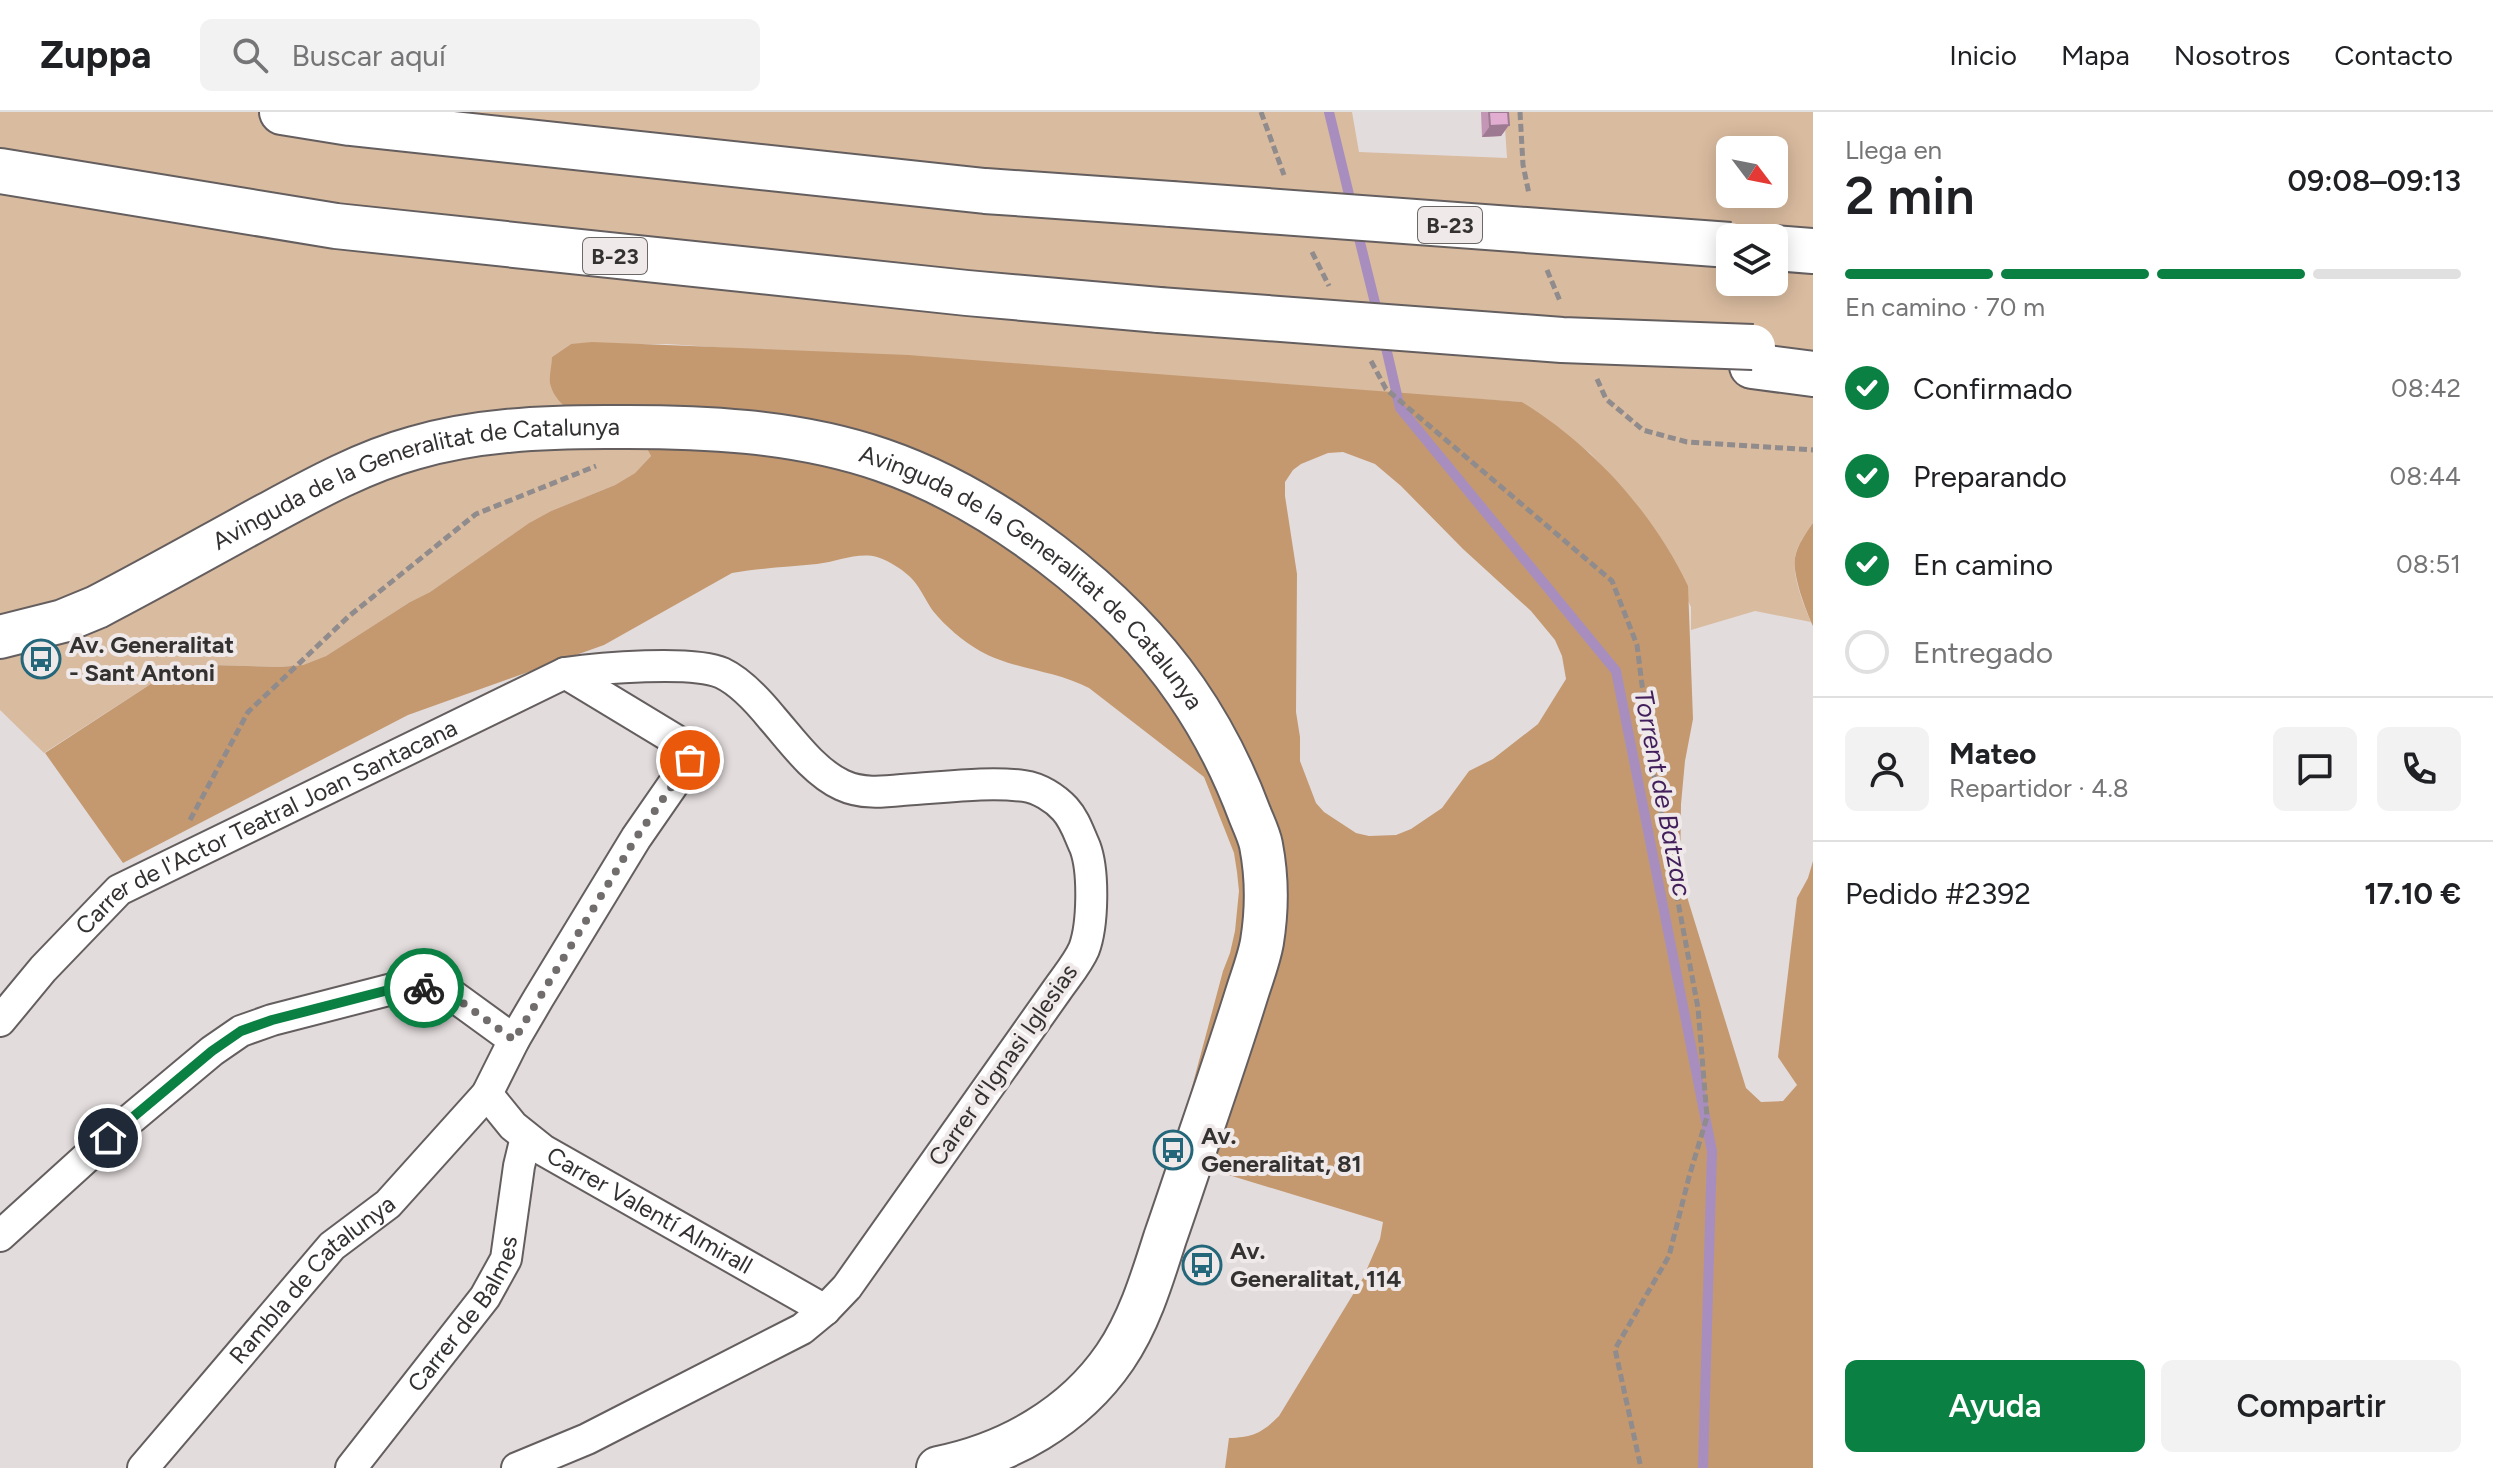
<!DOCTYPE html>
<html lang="es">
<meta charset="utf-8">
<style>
body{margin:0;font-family:Figtree,sans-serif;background:#f2f2f2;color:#202124;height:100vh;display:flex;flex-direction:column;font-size:30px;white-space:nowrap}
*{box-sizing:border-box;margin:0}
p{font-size:26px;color:#757577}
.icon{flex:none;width:44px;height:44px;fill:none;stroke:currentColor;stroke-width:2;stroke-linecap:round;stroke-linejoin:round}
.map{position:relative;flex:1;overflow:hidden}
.side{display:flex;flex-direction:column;background:#fff;width:680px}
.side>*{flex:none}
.needle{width:52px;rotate:122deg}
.tools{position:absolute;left:1716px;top:24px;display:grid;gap:16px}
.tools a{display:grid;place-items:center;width:72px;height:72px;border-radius:12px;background:#fff;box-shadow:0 4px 20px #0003;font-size:40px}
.pin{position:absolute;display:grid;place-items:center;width:68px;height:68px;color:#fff;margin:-34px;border:4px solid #fff;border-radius:50%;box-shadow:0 2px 8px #0007}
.courier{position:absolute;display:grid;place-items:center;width:80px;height:80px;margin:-40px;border:6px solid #0b8043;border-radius:50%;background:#fff;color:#222;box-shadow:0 2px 10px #0007}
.summary em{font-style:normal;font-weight:600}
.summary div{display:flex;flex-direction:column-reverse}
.summary{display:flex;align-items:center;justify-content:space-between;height:136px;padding:0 32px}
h1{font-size:52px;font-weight:600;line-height:60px}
.bar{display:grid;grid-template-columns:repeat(4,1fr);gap:12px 8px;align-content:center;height:96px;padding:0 32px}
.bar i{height:10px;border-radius:6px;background:#e0e0e0}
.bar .selected{background:#0b8043}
.bar p{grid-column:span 4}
.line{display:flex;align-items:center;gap:20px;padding:0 32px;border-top:2px solid #e0e0e0}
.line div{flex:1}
.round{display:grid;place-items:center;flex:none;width:84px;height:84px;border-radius:12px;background:#f2f2f2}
ol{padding:0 32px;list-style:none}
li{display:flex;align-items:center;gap:24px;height:88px}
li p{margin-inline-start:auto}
li .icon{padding:8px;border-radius:50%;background:#0b8043;color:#fff;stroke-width:4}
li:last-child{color:#757577}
li i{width:44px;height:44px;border:4px solid #e0e0e0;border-radius:50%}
.cta{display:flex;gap:16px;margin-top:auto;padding:16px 32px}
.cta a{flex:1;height:92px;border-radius:12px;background:#0b8043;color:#fff;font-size:32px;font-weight:600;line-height:92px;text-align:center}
.cta a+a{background:#f2f2f2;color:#202124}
header{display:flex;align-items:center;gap:48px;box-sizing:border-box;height:112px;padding:0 40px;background:#fff;border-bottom:2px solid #e0e0e0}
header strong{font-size:38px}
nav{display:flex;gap:44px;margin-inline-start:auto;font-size:28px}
.search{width:560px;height:72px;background:#f2f2f2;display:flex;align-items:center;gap:20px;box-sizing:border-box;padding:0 28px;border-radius:12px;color:#757577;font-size:30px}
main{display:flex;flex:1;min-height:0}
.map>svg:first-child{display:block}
.green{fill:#d9bb9f;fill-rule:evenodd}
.forest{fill:#c49970;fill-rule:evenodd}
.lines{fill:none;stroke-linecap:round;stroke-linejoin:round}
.stream{stroke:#a88ebf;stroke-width:10}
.street-casing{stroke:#645e5f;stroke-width:34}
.secondary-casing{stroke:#645e5f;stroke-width:46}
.highway-casing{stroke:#645e5f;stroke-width:48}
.path{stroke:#908b8c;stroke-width:5;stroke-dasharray:8 4;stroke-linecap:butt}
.street{stroke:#fff;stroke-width:30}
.secondary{stroke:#fff;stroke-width:42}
.highway{stroke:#fff;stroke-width:44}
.highway-bridge-casing{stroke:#645e5f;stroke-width:48;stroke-linecap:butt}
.highway-bridge{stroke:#fff;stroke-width:44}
.wall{fill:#c296b4}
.shaded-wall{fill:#9e7a92}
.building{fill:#e1aed1;stroke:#9e7a92;stroke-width:2}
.done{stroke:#716d6d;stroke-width:8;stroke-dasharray:0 14.4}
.route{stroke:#0b8043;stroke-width:10}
.labels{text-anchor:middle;stroke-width:8;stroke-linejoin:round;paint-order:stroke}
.shield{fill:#f0e9ea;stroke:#6c6868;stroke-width:2}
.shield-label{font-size:22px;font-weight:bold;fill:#343131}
.street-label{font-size:24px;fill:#343131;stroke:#f0e9ea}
.poi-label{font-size:24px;font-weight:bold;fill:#343131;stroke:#f0e9ea;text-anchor:start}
.water-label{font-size:26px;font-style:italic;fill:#421f5b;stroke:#f0e9ea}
</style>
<header>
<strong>Zuppa</strong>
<div class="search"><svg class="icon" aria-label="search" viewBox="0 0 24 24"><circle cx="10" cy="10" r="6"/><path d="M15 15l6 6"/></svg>Buscar aquí</div>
<nav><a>Inicio</a><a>Mapa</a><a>Nosotros</a><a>Contacto</a></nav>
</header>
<main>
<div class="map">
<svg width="1813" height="1356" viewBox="0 0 1813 1356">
<rect width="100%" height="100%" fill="#e3dcdd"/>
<path class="green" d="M0,0H1352L1359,40L1507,46L1504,0H1813V411C1806,421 1796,434 1795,446C1792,464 1804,494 1811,510L1755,499L1691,518V495L1653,416L1624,378L1590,341L1522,290L667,232H571L552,245L640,324L651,344L635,361L615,373L551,399L529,411L430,480L410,490L326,544L303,553L280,555L211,553L163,564L44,641L0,598ZM1730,38H1774V82H1730ZM1730,126H1774V170H1730Z"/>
<g class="forest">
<path d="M592,230L908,243L1522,290C1592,333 1653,400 1688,474L1693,607L1685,649L1681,692L1680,762L1746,976L1761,990L1783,989L1797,973L1778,945L1797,786L1808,766L1813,749V1356H1225L1229,1326C1253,1325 1262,1321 1279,1304L1363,1166L1380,1127L1383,1110L1173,1046L1223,859L1230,841L1235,819L1239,779L1237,760L1234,741L1204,665L1089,576C1055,558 1011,557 980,539C963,529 945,514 933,499C926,489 921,477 913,468C905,459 890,449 877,445C857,440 837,450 817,452C788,455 760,456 732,461L604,533L408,603L123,751L45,641L163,564L211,553L280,555L303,553L326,544L410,490L430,480L529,411L551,399L615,373L635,361L651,344L640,324C611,314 558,307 550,271C549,263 552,253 552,245L571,232ZM1343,340L1375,352L1401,374L1463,437L1531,499L1555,528L1562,544L1566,567L1538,612L1493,647L1469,659L1442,696L1411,717L1396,723L1369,724L1356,721L1324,700L1316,691L1300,649V625L1296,600L1297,462L1285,384V370L1293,358L1301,352L1328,341Z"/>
<path d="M1813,411V514C1806,499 1792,462 1795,446C1797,433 1806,421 1813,411Z"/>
</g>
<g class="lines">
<g class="stream">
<polyline points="1329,0 1352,95"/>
<polyline points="1357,118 1378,203"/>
<polyline points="1384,227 1400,296 1616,559 1712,1039 1703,1356"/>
</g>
<defs>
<g id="street">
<path id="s1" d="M0,909L43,857L119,778L565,561C599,556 693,548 722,561C741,570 759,590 772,606C792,629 814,660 842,673C861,682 882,680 902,678C940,676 986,669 1024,674C1039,676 1055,686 1065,697C1075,708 1079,722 1085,735C1094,759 1093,813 1084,837C1078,851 1066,865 1057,878L847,1175L825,1198L802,1217L587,1327L517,1356"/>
<path id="s2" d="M487,982L513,1014L543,1038L825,1198"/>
<polyline points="0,1124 108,1026 212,939 241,919 272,908 404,874 452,883 514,928"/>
<path id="s3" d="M143,1356L332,1134L388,1092L487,982L514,928L538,887L636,726L690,648L679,630L565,561"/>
<path id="s4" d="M351,1356L485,1185L506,1147L519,1054L526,1025"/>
</g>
<g id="secondary">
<path id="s5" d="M0,525L63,509L97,495C155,465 211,433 268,402C314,377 363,350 414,336C476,318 542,315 606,315C698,314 795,318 882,348C993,386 1120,483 1186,579C1213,618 1234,660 1250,703C1254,713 1259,723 1261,733C1267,764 1267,799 1262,830C1259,847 1252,865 1247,881C1233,926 1218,970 1203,1014C1190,1052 1178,1089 1165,1126C1152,1167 1139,1210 1115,1245C1074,1305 1008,1342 938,1356"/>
</g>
<g id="highway">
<polyline points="282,0 350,11 985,79 1171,92"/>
<polyline points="0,59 336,114 967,181 1159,198"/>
<polyline points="1774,136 1813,139"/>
<polyline points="1752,254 1813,262"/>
</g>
</defs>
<use href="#street" class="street-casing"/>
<use href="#secondary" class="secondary-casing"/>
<use href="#highway" class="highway-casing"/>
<g class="path">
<polyline points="1261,0 1284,63"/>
<polyline points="1520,0 1523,53 1529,82"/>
<polyline points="1312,140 1329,174"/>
<polyline points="1547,158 1560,189"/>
<polyline points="1371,249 1386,277 1612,469 1637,533 1652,652 1698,896 1707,1005 1689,1065 1669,1144 1615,1237 1641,1356"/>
<polyline points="1597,267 1606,287 1643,318 1687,330 1813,338"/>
<polyline points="190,708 248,600 349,504 476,402 596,354"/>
</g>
<use href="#street" class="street"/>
<use href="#secondary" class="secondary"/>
<use href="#highway" class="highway"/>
<defs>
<g id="highway-bridge">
<polyline points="1171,92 1730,133"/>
<polyline points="1159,198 1562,228 1753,235"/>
</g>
</defs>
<use href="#highway-bridge" class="highway-bridge-casing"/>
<use href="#highway-bridge" class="highway-bridge"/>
</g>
<polygon class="wall" points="1481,0 1508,0 1509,13 1501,24 1482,25"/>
<polygon class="shaded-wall" points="1509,13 1501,24 1482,25 1490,14"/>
<polygon class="building" points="1489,0 1508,0 1509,13 1490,14"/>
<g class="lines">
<polyline class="done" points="424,876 452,883 514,928 636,726 690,648"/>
<polyline class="route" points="108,1026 212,939 241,919 272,908 404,874 424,876"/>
</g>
<defs>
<symbol id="bus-ring" viewBox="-11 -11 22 22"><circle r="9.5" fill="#f0e9ea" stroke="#25677a" stroke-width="1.5"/><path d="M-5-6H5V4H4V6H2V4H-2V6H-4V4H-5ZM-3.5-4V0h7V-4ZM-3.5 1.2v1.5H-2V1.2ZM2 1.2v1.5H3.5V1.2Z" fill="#25677a"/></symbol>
</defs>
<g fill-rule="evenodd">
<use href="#bus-ring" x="19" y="525" width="44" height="44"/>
<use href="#bus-ring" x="1151" y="1016" width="44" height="44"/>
<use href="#bus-ring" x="1180" y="1131" width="44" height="44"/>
</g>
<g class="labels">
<g class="shield">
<rect x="1418" y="95" width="64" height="36" rx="6"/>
<rect x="583" y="126" width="64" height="36" rx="6"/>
</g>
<g class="shield-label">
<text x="1450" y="121">B-23</text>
<text x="615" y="152">B-23</text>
</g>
<g class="street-label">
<text dy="8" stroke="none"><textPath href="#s5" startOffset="450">Avinguda de la Generalitat de Catalunya</textPath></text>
<text dy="8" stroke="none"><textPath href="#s5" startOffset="1122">Avinguda de la Generalitat de Catalunya</textPath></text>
<text dy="8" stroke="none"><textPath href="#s1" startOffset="336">Carrer de l'Actor Teatral Joan Santacana</textPath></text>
<text transform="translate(1003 953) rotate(-55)" y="8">Carrer d'Ignasi Iglesias</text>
<text dy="8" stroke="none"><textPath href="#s2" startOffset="202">Carrer Valentí Almirall</textPath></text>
<text dy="8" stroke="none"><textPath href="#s3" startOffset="254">Rambla de Catalunya</textPath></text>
<text dy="8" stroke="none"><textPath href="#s4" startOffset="192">Carrer de Balmes</textPath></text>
</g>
<g class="poi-label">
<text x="69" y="541">Av. Generalitat<tspan x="69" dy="28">- Sant Antoni</tspan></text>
<text x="1201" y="1032">Av.<tspan x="1201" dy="28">Generalitat, 81</tspan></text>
<text x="1230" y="1147">Av.<tspan x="1230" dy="28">Generalitat, 114</tspan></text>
</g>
<g class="water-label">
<text transform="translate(1663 681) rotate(79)" y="9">Torrent de Batzac</text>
</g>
</g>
</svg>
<div class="tools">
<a><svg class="needle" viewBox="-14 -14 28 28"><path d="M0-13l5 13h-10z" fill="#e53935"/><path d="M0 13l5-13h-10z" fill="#757577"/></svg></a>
<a><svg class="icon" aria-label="layers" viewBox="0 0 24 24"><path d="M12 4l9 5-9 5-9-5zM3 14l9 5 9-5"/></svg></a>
</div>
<div class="pin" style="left:690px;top:648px;background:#ea580c"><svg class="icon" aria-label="bag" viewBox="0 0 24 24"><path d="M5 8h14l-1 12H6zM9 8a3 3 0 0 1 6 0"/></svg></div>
<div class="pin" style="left:108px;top:1026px;background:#1f2937"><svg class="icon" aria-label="home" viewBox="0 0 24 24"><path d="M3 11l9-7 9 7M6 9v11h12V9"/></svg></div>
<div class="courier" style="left:424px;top:876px"><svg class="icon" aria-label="bike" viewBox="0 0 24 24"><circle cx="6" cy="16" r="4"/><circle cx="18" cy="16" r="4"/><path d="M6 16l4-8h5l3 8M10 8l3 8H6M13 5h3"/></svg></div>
</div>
<section class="side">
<div class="summary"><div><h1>2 min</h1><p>Llega en</p></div><em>09:08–09:13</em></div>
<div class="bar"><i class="selected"></i><i class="selected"></i><i class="selected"></i><i></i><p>En camino · 70 m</p></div>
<ol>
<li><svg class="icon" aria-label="check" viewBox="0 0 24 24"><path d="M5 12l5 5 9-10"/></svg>Confirmado<p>08:42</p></li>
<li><svg class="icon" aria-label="check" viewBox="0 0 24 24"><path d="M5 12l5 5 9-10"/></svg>Preparando<p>08:44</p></li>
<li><svg class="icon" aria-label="check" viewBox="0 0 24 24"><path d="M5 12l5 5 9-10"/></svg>En camino<p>08:51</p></li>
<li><i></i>Entregado</li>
</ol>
<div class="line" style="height:144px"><a class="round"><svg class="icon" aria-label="person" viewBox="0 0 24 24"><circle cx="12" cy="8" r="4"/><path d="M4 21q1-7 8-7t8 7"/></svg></a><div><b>Mateo</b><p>Repartidor · 4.8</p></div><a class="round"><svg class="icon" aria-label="chat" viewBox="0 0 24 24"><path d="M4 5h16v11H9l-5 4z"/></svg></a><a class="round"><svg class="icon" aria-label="phone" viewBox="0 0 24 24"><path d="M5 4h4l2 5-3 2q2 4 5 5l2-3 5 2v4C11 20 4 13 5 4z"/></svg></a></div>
<div class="line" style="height:104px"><div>Pedido #2392</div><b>17.10 €</b></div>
<div class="cta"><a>Ayuda</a><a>Compartir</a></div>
</section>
</main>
